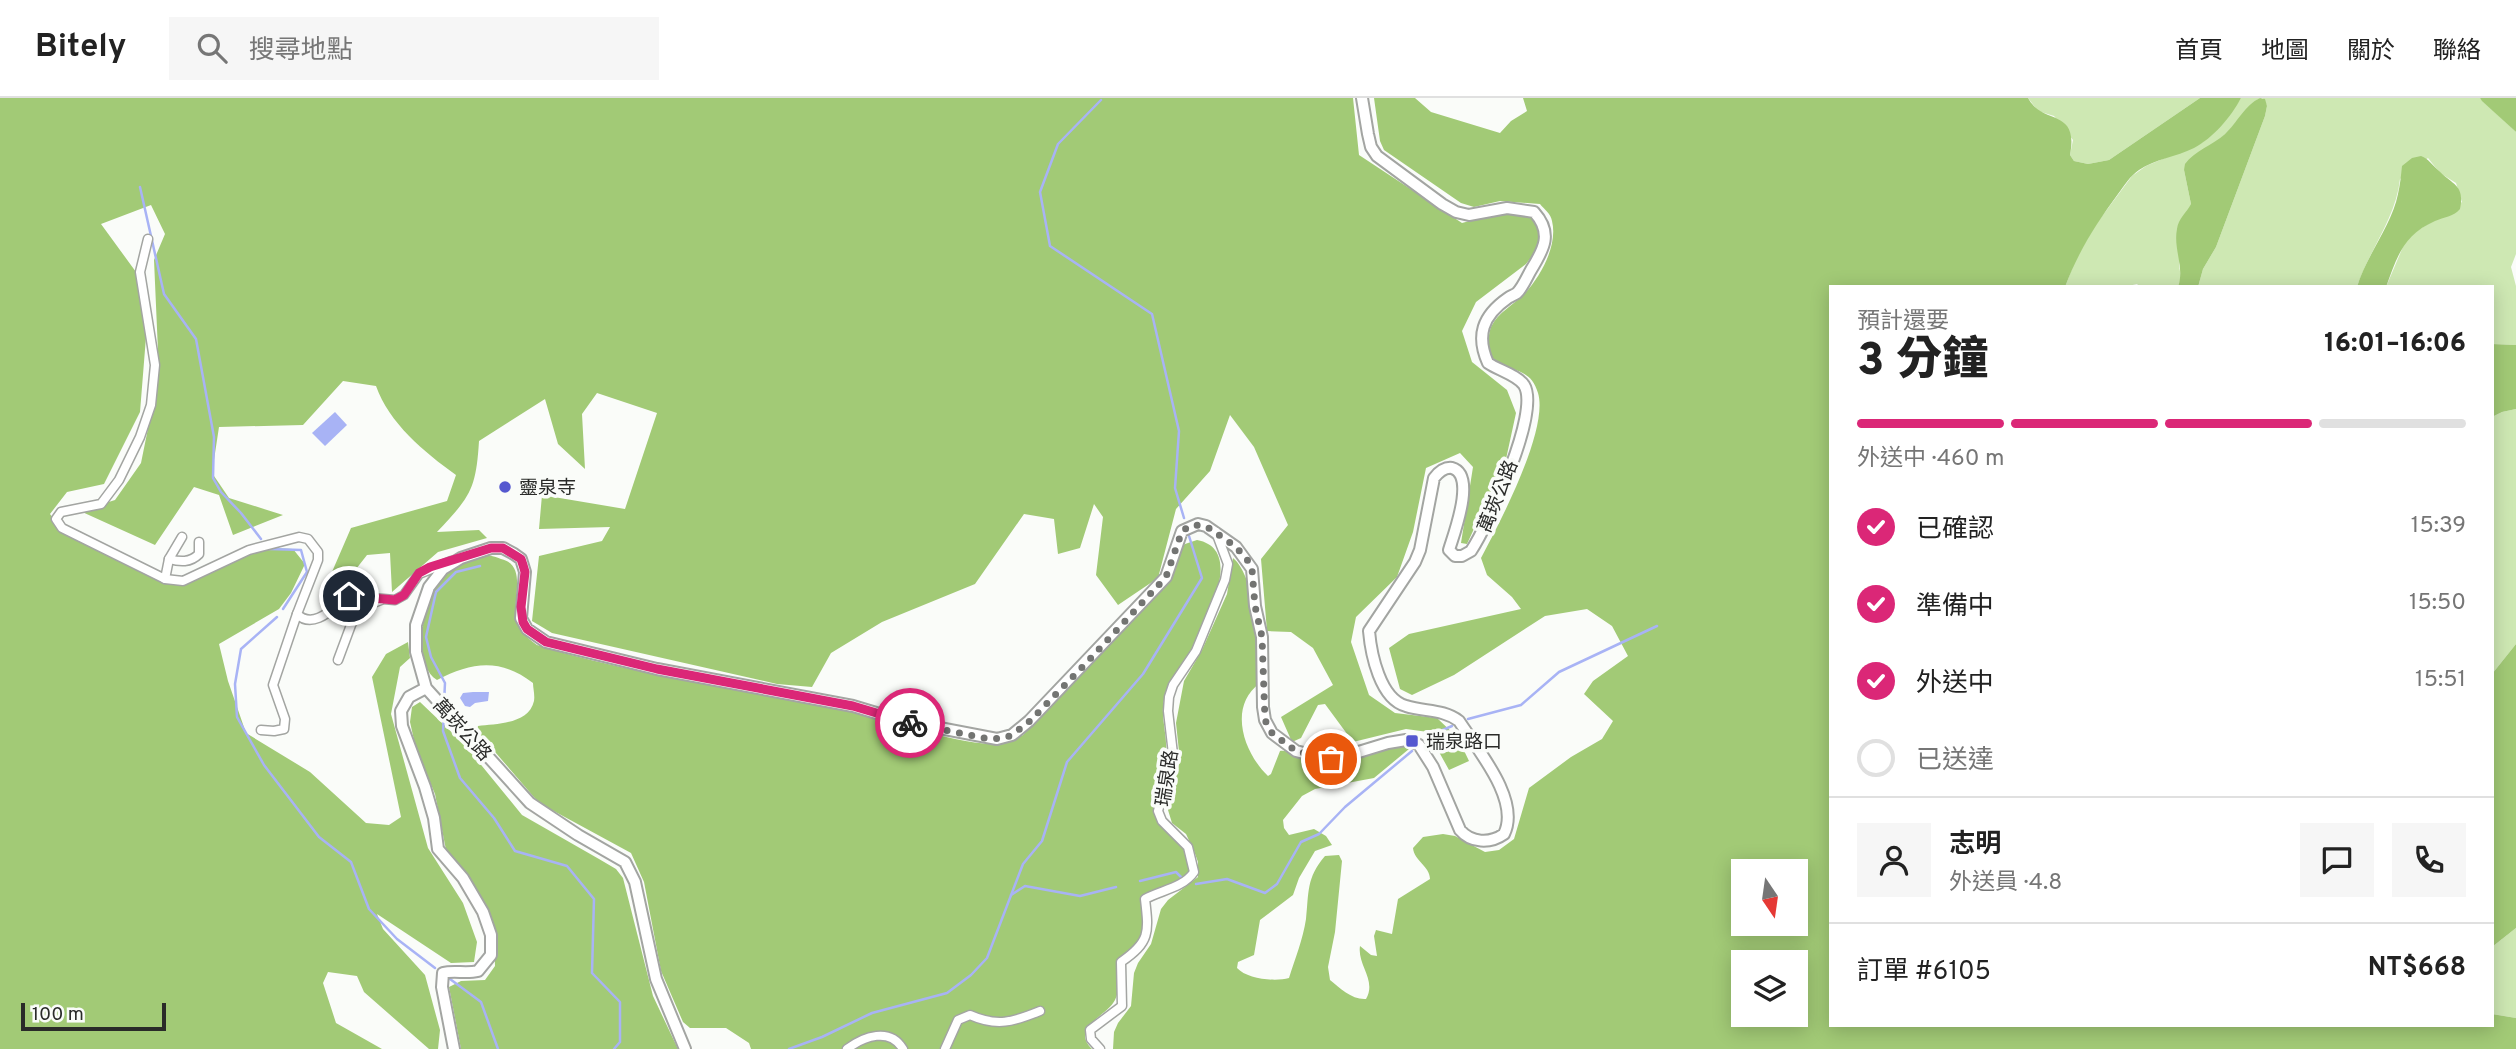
<!DOCTYPE html>
<html lang="zh-TW">
<meta charset="utf-8">
<style>
body{margin:0;font-family:Overpass,"Noto Sans TC",sans-serif;background:#f6f6f6;color:#222;height:100vh;display:flex;flex-direction:column;font-size:26px;white-space:nowrap}
*{box-sizing:border-box;margin:0}
p{font-size:23px;color:#767676}
.icon{flex:none;width:38px;height:38px;fill:none;stroke:currentColor;stroke-width:2;stroke-linecap:round;stroke-linejoin:round}
.map{position:relative;flex:1;overflow:hidden}
.sheet{position:absolute;left:1829px;top:187px;width:665px;height:742px;display:flex;flex-direction:column;background:#fff;border-radius:0px;box-shadow:0 4px 18px #0003}
.sheet>*{flex:none}
.needle{width:46px;rotate:167deg}
.fabs{position:absolute;left:1731px;top:761px;display:grid;gap:14px}
.fabs a{display:grid;place-items:center;width:77px;height:77px;border-radius:0px;background:#fff;box-shadow:0 4px 18px #0003;font-size:35px}
.scale{position:absolute;left:21px;bottom:18px;width:145px;box-sizing:border-box;padding-left:7px;border:4px solid #2a2b29;border-top:0;font-size:19px;line-height:24px;white-space:nowrap;color:#2a2b29;-webkit-text-stroke:5px #fafcf9;paint-order:stroke}
.pin{position:absolute;display:grid;place-items:center;width:60px;height:60px;color:#fff;margin:-30px;border:4px solid #fff;border-radius:50%;box-shadow:0 2px 7px #0007}
.courier{position:absolute;display:grid;place-items:center;width:70px;height:70px;margin:-35px;border:5px solid #db2777;border-radius:50%;background:#fff;color:#222;box-shadow:0 2px 9px #0007}
.headline em{font-style:normal;font-weight:800}
.headline div{display:flex;flex-direction:column-reverse}
.headline{display:flex;align-items:center;justify-content:space-between;height:119px;padding:0 28px}
h1{font-size:46px;font-weight:800;line-height:52px}
.bar{display:grid;grid-template-columns:repeat(4,1fr);gap:10px 7px;align-content:center;height:84px;padding:0 28px}
.bar i{height:9px;border-radius:5px;background:#e0e0e0}
.bar .on{background:#db2777}
.bar p{grid-column:span 4}
.line{display:flex;align-items:center;gap:18px;padding:0 28px;border-top:2px solid #e0e0e0}
.line div{flex:1}
.round{display:grid;place-items:center;flex:none;width:74px;height:74px;border-radius:0px;background:#f6f6f6}
ol{padding:0 28px;list-style:none}
li{display:flex;align-items:center;gap:21px;height:77px}
li p{margin-inline-start:auto}
li .icon{padding:7px;border-radius:50%;background:#db2777;color:#fff;stroke-width:4}
li:last-child{color:#767676}
li i{width:38px;height:38px;border:4px solid #e0e0e0;border-radius:50%}
header{display:flex;align-items:center;gap:42px;box-sizing:border-box;height:98px;padding:0 35px;background:#fff;border-bottom:2px solid #e0e0e0}
header strong{font-size:33px}
nav{display:flex;gap:38px;margin-inline-start:auto;font-size:24px}
.search{width:490px;height:63px;background:#f6f6f6;display:flex;align-items:center;gap:18px;box-sizing:border-box;padding:0 24px;border-radius:0px;color:#767676;font-size:26px}
.map>svg:first-child{display:block}
.green{fill:#cee8b3}
.forest{fill:#a2ca76;fill-rule:evenodd}
.water{fill:#a8b3f5}
.lines{fill:none;stroke-linecap:round;stroke-linejoin:round}
.stream{stroke:#a8b3f5;stroke-width:2.5}
.minor-casing{stroke:#a3a5a2;stroke-width:11}
.tertiary-casing{stroke:#a3a5a2;stroke-width:14}
.minor{stroke:#fff;stroke-width:8}
.tertiary{stroke:#fff;stroke-width:10}
.done{stroke:#737472;stroke-width:7;stroke-dasharray:0 12.6}
.route{stroke:#db2777;stroke-width:9}
.poi-dot{fill:#5558cf;stroke:#fafcf9;stroke-width:2.5}
.labels{text-anchor:middle;stroke-width:7;stroke-linejoin:round;paint-order:stroke}
.poi-label{font-size:19px;fill:#2a2b29;stroke:#fafcf9;text-anchor:start}
.street-label{font-size:19px;fill:#2a2b29;stroke:#fafcf9}
</style>
<header>
<strong>Bitely</strong>
<div class="search"><svg class="icon" aria-label="search" viewBox="0 0 24 24"><circle cx="10" cy="10" r="6"/><path d="M15 15l6 6"/></svg>搜尋地點</div>
<nav><a>首頁</a><a>地圖</a><a>關於</a><a>聯絡</a></nav>
</header>
<div class="map">
<svg width="2516" height="951" viewBox="0 0 2516 951">
<rect width="100%" height="100%" fill="#fafcf9"/>
<g class="green">
<polygon points="2028,0 2200,0 2109,62 2088,66 2074,63 2070,57 2073,42 2054,18 2038,13"/>
<path d="M2241,0H2260C2249,6 2245,16 2237,24C2221,42 2201,56 2184,72L2191,106L2179,167L2181,180L2178,189H2140L2137,186L2124,189H2065L2075,163L2094,129L2132,78L2146,68L2203,44L2224,24Z"/>
<path d="M2263,0H2480L2516,34V156L2511,169L2516,188V247L2492,246V189H2386L2405,144L2417,133L2462,104L2456,85L2440,75L2428,60L2400,81C2396,120 2369,152 2357,189H2198L2203,171L2216,149L2265,18L2267,8Z"/>
<polygon points="2516,311 2516,546 2492,576 2492,319 2502,314"/>
<polygon points="2516,830 2516,920 2492,916 2492,849"/>
</g>
<g class="forest">
<path d="M0,0H1353L1359,57L1462,125L1522,109L1536,119L1540,148L1526,166L1476,204L1462,233L1472,264L1507,292L1516,315L1506,361L1467,446L1461,445L1473,369L1460,355L1426,370L1413,434L1397,479L1356,519L1351,544L1369,597L1395,615L1437,620L1458,640L1469,663L1449,672L1428,634L1406,631L1353,644L1325,606L1318,607L1301,640L1292,644L1281,619L1333,587L1313,550L1291,534L1267,533L1261,461L1288,427L1254,349L1230,317L1210,373L1176,411L1158,480L1118,507L1096,477L1103,419L1094,406L1080,450L1058,456L1054,421L1024,416L975,486L882,524L831,555L812,589L777,586L552,535L532,523L539,458L602,443L610,429L539,431L542,397L625,411L657,315L597,295L582,316L585,371L558,346L545,301L479,343C476,392 470,399 437,434L479,432L487,440L438,454L392,494L390,455L367,457L335,498L322,497L351,430L447,403L456,377C424,354 389,325 376,288L343,283L303,327L219,329L212,375L229,400L283,417L233,437L219,397L194,389L155,447L80,413L115,402L141,365L159,276L154,162L165,136L151,107L101,126L136,174L146,239L140,314L104,386L67,394L50,416L65,437L180,486L257,449L293,451L305,466L291,495L279,511L219,546L228,583L246,635L310,674L366,725L389,727L401,719L372,579L386,556L408,544L410,560L400,569L391,616L428,750L463,805L477,844L474,864L451,865L377,816L383,831L425,877L440,932L438,951H429L364,894L357,878L328,874L323,885L336,925L382,951H0Z"/>
<path d="M1374,0H1415L1431,14L1500,35L1511,23L1527,13L1523,0H2028C2043,28 2079,9 2070,57L2074,63L2088,66L2109,62L2200,0H2241C2231,19 2213,40 2194,50C2176,59 2155,61 2139,72C2130,78 2124,88 2118,96C2096,126 2078,154 2065,189H1830V928H2492V916L2516,920V951H1113L1114,934L1118,925L1131,908L1134,875L1138,865L1151,846L1161,811L1168,802L1198,779V764L1194,753L1186,736L1172,725L1168,712V702L1180,663L1176,625L1184,583L1202,552L1227,496L1233,460C1257,480 1260,555 1260,585C1228,608 1243,654 1268,678L1271,676L1280,653C1290,651 1305,664 1320,664C1341,664 1384,650 1406,645L1409,651L1374,680L1315,691L1302,698L1283,722L1284,730L1289,737L1314,731L1326,738L1332,747L1315,753L1299,780L1293,797L1260,822L1254,857L1238,864L1237,870C1247,881 1275,884 1289,880C1295,861 1303,841 1306,821C1309,795 1306,780 1325,758L1339,757L1342,763L1335,834L1328,869L1330,882C1340,890 1352,902 1366,901C1377,882 1357,867 1360,848L1371,857L1377,858L1374,838L1376,832L1392,836L1398,801L1430,781C1430,768 1414,763 1413,750L1423,739L1443,736L1455,738L1485,754L1499,752L1514,741L1529,690L1571,659L1602,641L1613,623L1584,596L1593,583L1628,558L1612,528L1587,511L1545,518L1454,577L1412,597L1400,591L1389,550L1409,536L1521,511L1512,499L1487,477L1481,460C1499,426 1549,332 1538,295C1531,270 1512,274 1497,264C1487,258 1487,240 1491,229C1498,214 1514,207 1525,195C1541,178 1558,147 1552,123C1551,116 1544,111 1540,106L1500,103L1474,109L1461,105L1384,52L1380,43ZM1743,774H1796V826H1743ZM1743,864H1796V917H1743Z"/>
<path d="M2260,0L2265,1L2267,8L2265,18L2216,149L2203,171L2198,189H2178C2185,170 2173,151 2177,131C2178,121 2187,114 2191,106L2184,72L2185,66C2194,53 2213,47 2225,36C2237,25 2245,7 2260,0Z"/>
<polygon points="2480,0 2516,0 2516,34 2482,3"/>
<path d="M2421,58C2429,61 2432,67 2439,73C2453,87 2465,87 2460,111C2453,119 2444,119 2435,123C2403,137 2397,159 2386,189H2357C2366,158 2392,127 2398,96C2400,87 2401,78 2402,68L2412,60Z"/>
<polygon points="2492,246 2516,247 2516,311 2502,314 2492,319"/>
<path d="M1197,442C1245,451 1207,521 1194,547C1185,564 1170,579 1165,598C1159,617 1168,637 1166,656C1165,674 1156,691 1155,709C1154,730 1175,735 1185,751C1188,757 1188,766 1190,772C1179,787 1157,789 1142,800L1143,832L1138,844L1117,862C1116,874 1121,891 1115,902C1107,918 1070,930 1092,951H751L749,945L726,930H690L683,924L661,873L644,784L631,755L539,705L477,633L478,628C496,626 529,626 534,603C535,597 533,590 533,585C500,560 472,564 437,582C413,568 422,507 436,487C448,472 466,460 486,458C491,457 496,459 501,461C527,467 513,499 516,517C517,531 526,539 537,547C638,579 745,589 849,612C896,622 944,644 993,646C1004,647 1014,642 1023,637L1147,508L1173,476L1180,450L1185,446Z"/>
<polygon points="2516,546 2516,830 2492,849 2492,576"/>
<polygon points="420,604 464,646 522,717 599,761 616,771 623,780 653,898 678,951 461,951 449,889 461,883 485,882 495,868 494,827 486,807 465,774 446,752 435,696 416,651 410,624 412,609"/>
</g>
<g class="water">
<polygon points="335,314 347,327 325,348 312,335"/>
<polygon points="473,594 489,594 488,603 475,605 470,609 465,608 460,600 463,595"/>
</g>
<g class="lines">
<g class="stream">
<polyline points="1101,2 1058,46 1040,94 1050,148 1152,216 1179,333 1175,390 1184,420"/>
<polyline points="140,89 164,196 196,241 214,339 213,380 221,394 241,415 261,441"/>
<polyline points="269,451 301,452 307,474 283,511"/>
<polyline points="277,519 241,551 235,586 237,619 264,667 319,739 351,764 369,811 397,841 435,870"/>
<polyline points="444,605 445,585 431,559 426,539 436,494 456,474 480,468"/>
<polyline points="444,615 443,633 460,680 494,720 515,753 567,768 594,801 592,875 620,904 620,944 614,951"/>
<polyline points="1468,621 1521,607 1559,574 1657,528"/>
<polyline points="1426,642 1438,634 1452,628"/>
<polyline points="1140,783 1176,774 1181,779"/>
<polyline points="1196,786 1227,781 1265,795 1277,786 1301,744 1319,736 1345,709 1412,653"/>
<polyline points="1011,797 1025,788 1080,798 1116,789"/>
<polyline points="450,881 481,904 498,951"/>
<polyline points="789,951 822,939 872,915 947,895 971,877 987,860 1023,766 1042,743 1067,664 1143,576 1202,480 1189,438"/>
</g>
<defs>
<g id="minor">
<path d="M148,141L140,174L155,267L151,307L140,339L119,382L101,406L61,414L56,421L62,430L165,481L183,483L249,452L299,439L308,441L318,454V462L297,516C314,533 335,508 349,498L395,502L404,497L419,476L451,463"/>
<path d="M169,461C180,464 190,465 199,456V444"/>
<polyline points="165,481 169,461 182,439"/>
<polyline points="338,562 354,519 361,510 381,502"/>
<polyline points="261,632 274,633 284,631 285,621 273,587 297,516"/>
<path d="M847,951C864,938 890,929 903,951"/>
<path d="M945,951L958,922L970,917C997,929 1013,924 1040,913"/>
<path d="M1100,951L1091,941L1090,932L1122,908L1121,864C1150,844 1149,835 1145,801C1161,792 1183,790 1194,774L1188,749L1162,723L1158,713L1173,656L1168,613L1169,599L1173,587L1196,553L1225,482L1228,466L1216,434"/>
</g>
<g id="tertiary">
<path d="M426,590L409,599L401,613L402,628L425,689L434,720L438,751L463,780L483,814L491,837V857L478,873C466,876 454,872 443,875L442,889L454,951"/>
<path d="M685,951L656,881L635,784L625,764L578,737L530,705L426,590L416,554V527L429,489L443,471L461,460L491,450H503L514,456L521,461L525,474L521,520L527,531L546,544L657,571L853,608L903,623L997,641L1012,637L1029,623L1166,479L1182,433L1198,426L1206,428L1236,449L1252,471L1255,508L1262,539L1263,609L1265,622L1272,635L1296,653L1322,660H1339L1388,645L1406,642L1413,644L1419,647L1433,669L1460,732C1471,745 1490,746 1504,736C1521,702 1477,651 1459,623C1443,611 1425,614 1406,608C1380,601 1371,556 1369,533L1415,464L1420,452L1434,380C1438,375 1445,369 1452,370C1477,377 1453,438 1449,452L1455,458H1462L1471,453C1488,427 1541,314 1524,287C1517,277 1498,272 1488,265C1476,238 1482,218 1508,200C1511,198 1514,197 1517,195C1523,189 1527,179 1531,172C1544,151 1553,135 1534,114L1507,110L1469,117L1456,114L1442,106L1377,58L1371,49L1368,36L1362,0"/>
</g>
</defs>
<use href="#minor" class="minor-casing"/>
<use href="#tertiary" class="tertiary-casing"/>
<use href="#minor" class="minor"/>
<use href="#tertiary" class="tertiary"/>
</g>
<g class="lines">
<polyline class="done" points="910,625 989,641 1004,640 1012,637 1030,623 1090,561 1166,479 1182,433 1192,427 1206,428 1236,449 1249,464 1252,471 1255,508 1262,539 1265,622 1272,635 1296,653 1331,661"/>
<polyline class="route" points="349,498 395,502 404,497 419,475 430,469 491,450 503,450 521,461 523,467 525,474 521,509 523,524 527,531 546,544 657,571 853,608 910,625"/>
</g>
<g class="poi-dot">
<circle cx="505" cy="389" r="7"/>
<rect x="1405" y="636" width="14" height="14" rx="3.5"/>
</g>
<g class="labels">
<g class="poi-label">
<text x="519" y="396">靈泉寺</text>
<text x="1426" y="650">瑞泉路口</text>
</g>
<g class="street-label">
<text transform="translate(1497 398) rotate(-68)" y="7">萬崁公路</text>
<text transform="translate(463 631) rotate(48)" y="7">萬崁公路</text>
<text transform="translate(1166 680) rotate(-81)" y="7">瑞泉路</text>
</g>
</g>
</svg>
<div class="fabs">
<a><svg class="needle" viewBox="-14 -14 28 28"><path d="M0-13l5 13h-10z" fill="#e53935"/><path d="M0 13l5-13h-10z" fill="#767676"/></svg></a>
<a><svg class="icon" aria-label="layers" viewBox="0 0 24 24"><path d="M12 4l9 5-9 5-9-5zM3 14l9 5 9-5"/></svg></a>
</div>
<div class="scale">100 m</div>
<div class="pin" style="left:1331px;top:661px;background:#ea580c"><svg class="icon" aria-label="bag" viewBox="0 0 24 24"><path d="M5 8h14l-1 12H6zM9 8a3 3 0 0 1 6 0"/></svg></div>
<div class="pin" style="left:349px;top:498px;background:#1f2937"><svg class="icon" aria-label="home" viewBox="0 0 24 24"><path d="M3 11l9-7 9 7M6 9v11h12V9"/></svg></div>
<div class="courier" style="left:910px;top:625px"><svg class="icon" aria-label="bike" viewBox="0 0 24 24"><circle cx="6" cy="16" r="4"/><circle cx="18" cy="16" r="4"/><path d="M6 16l4-8h5l3 8M10 8l3 8H6M13 5h3"/></svg></div>
<section class="sheet">
<div class="headline"><div><h1>3 分鐘</h1><p>預計還要</p></div><em>16:01–16:06</em></div>
<div class="bar"><i class="on"></i><i class="on"></i><i class="on"></i><i></i><p>外送中 · 460 m</p></div>
<ol>
<li><svg class="icon" aria-label="check" viewBox="0 0 24 24"><path d="M5 12l5 5 9-10"/></svg>已確認<p>15:39</p></li>
<li><svg class="icon" aria-label="check" viewBox="0 0 24 24"><path d="M5 12l5 5 9-10"/></svg>準備中<p>15:50</p></li>
<li><svg class="icon" aria-label="check" viewBox="0 0 24 24"><path d="M5 12l5 5 9-10"/></svg>外送中<p>15:51</p></li>
<li><i></i>已送達</li>
</ol>
<div class="line" style="height:126px"><a class="round"><svg class="icon" aria-label="person" viewBox="0 0 24 24"><circle cx="12" cy="8" r="4"/><path d="M4 21q1-7 8-7t8 7"/></svg></a><div><b>志明</b><p>外送員 · 4.8</p></div><a class="round"><svg class="icon" aria-label="chat" viewBox="0 0 24 24"><path d="M4 5h16v11H9l-5 4z"/></svg></a><a class="round"><svg class="icon" aria-label="phone" viewBox="0 0 24 24"><path d="M5 4h4l2 5-3 2q2 4 5 5l2-3 5 2v4C11 20 4 13 5 4z"/></svg></a></div>
<div class="line" style="height:91px"><div>訂單 #6105</div><b>NT$668</b></div>
</section>
</div>
